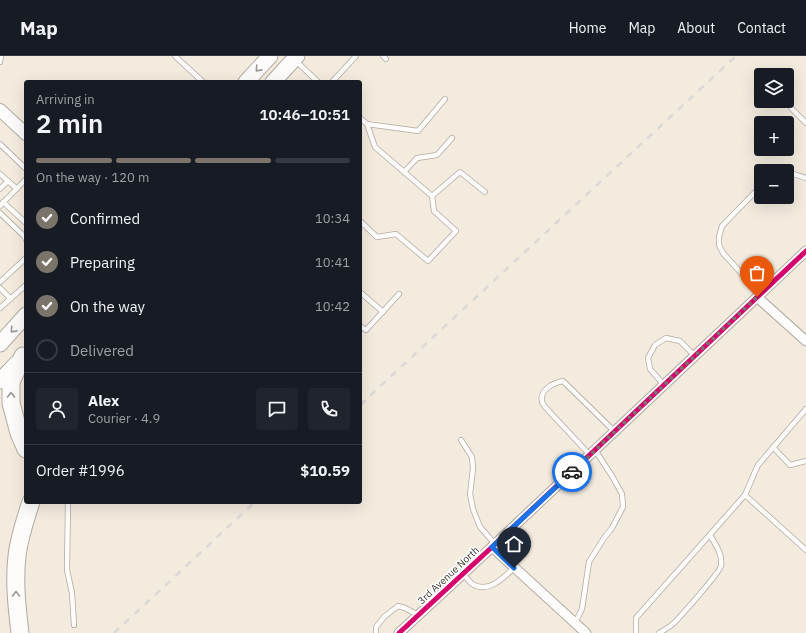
<!DOCTYPE html>
<meta charset="utf-8">
<style>
body{margin:0;font-family:"IBM Plex Sans",sans-serif;background:#20242c;color:#f1f3f6;height:100vh;display:flex;flex-direction:column;font-size:15px;white-space:nowrap}
*{box-sizing:border-box;margin:0}
p{font-size:13px;color:#9ea1a6}
.icon{flex:none;width:22px;height:22px;fill:none;stroke:currentColor;stroke-width:2;stroke-linecap:round;stroke-linejoin:round}
.map{position:relative;flex:1;overflow:hidden}
.side{position:absolute;left:24px;top:24px;width:338px;height:424px;display:flex;flex-direction:column;background:#171b24;border-radius:4px;box-shadow:0 4px 16px #0002}
.side>*{flex:none}
.controls{position:absolute;left:754px;top:12px;display:grid;gap:8px}
.controls a{display:grid;place-items:center;width:40px;height:40px;border-radius:4px;background:#171b24;box-shadow:0 4px 16px #0002;font-size:20px}
.pin{position:absolute;display:grid;place-items:center;width:34px;height:34px;color:#fff;margin:-41px -17px;border-radius:50% 50% 50% 0;rotate:-45deg;box-shadow:0 0 4px #0007}
.pin .icon{rotate:45deg}
.courier{position:absolute;display:grid;place-items:center;width:40px;height:40px;margin:-20px;border:3px solid #1a73e8;border-radius:50%;background:#fff;color:#222;box-shadow:0 1px 5px #0007}
.headline em{font-style:normal;font-weight:600}
.headline div{display:flex;flex-direction:column-reverse}
.headline{display:flex;align-items:center;justify-content:space-between;height:68px;padding:0 12px}
h1{font-size:26px;font-weight:600;line-height:30px}
.bar{display:grid;grid-template-columns:repeat(4,1fr);gap:6px 4px;align-content:center;height:48px;padding:0 12px}
.bar i{height:5px;border-radius:3px;background:#363941}
.bar .selected{background:#7b746a}
.bar p{grid-column:span 4}
.line{display:flex;align-items:center;gap:10px;padding:0 12px;border-top:1px solid #363941}
.line div{flex:1}
.round{display:grid;place-items:center;flex:none;width:42px;height:42px;border-radius:4px;background:#20242c}
ol{padding:0 12px;list-style:none}
li{display:flex;align-items:center;gap:12px;height:44px}
li p{margin-inline-start:auto}
li .icon{padding:4px;border-radius:50%;background:#7b746a;color:#fff;stroke-width:4}
li:last-child{color:#9ea1a6}
li i{width:22px;height:22px;border:2px solid #363941;border-radius:50%}
header{display:flex;align-items:center;gap:24px;box-sizing:border-box;height:56px;padding:0 20px;background:#171b24;border-bottom:1px solid #363941}
header strong{font-size:19px}
nav{display:flex;gap:22px;margin-inline-start:auto;font-size:14px}
.map>svg:first-child{display:block}
.lines{fill:none;stroke-linecap:round;stroke-linejoin:round}
.service-casing{stroke:#b1aaa1;stroke-width:6}
.minor-casing{stroke:#b1aaa1;stroke-width:11}
.tertiary-casing{stroke:#b1aaa1;stroke-width:14}
.primary-casing{stroke:#b1aaa1;stroke-width:17}
.motorway-casing{stroke:#b1aaa1;stroke-width:19}
.service{stroke:#fdfcfa;stroke-width:4.5}
.minor{stroke:#fdfcfa;stroke-width:9}
.tertiary{stroke:#fdfcfa;stroke-width:12}
.primary{stroke:#fdfcfa;stroke-width:15}
.motorway{stroke:#fdfcfa;stroke-width:17}
.rail{stroke:#dad8d5;stroke-width:2.5;stroke-dasharray:7 7;stroke-linecap:butt}
.cycleway-casing{stroke:#fff;stroke-width:8}
.cycleway{stroke:#d6006c;stroke-width:5}
.oneway{stroke:#9c9892}
.done{stroke:#7b746a;stroke-width:4;stroke-dasharray:0 7.2}
.route{stroke:#1a73e8;stroke-width:5}
.labels{text-anchor:middle;stroke-width:3;stroke-linejoin:round;paint-order:stroke}
.street-label{font-size:10px;fill:#3a342b;stroke:#fff}
</style>
<header>
<strong>Map</strong>
<nav><a>Home</a><a>Map</a><a>About</a><a>Contact</a></nav>
</header>
<div class="map">
<svg width="806" height="577" viewBox="0 0 806 577">
<rect width="100%" height="100%" fill="#f4ebdf"/>
<g class="lines">
<defs>
<g id="service">
<polyline points="175,0 203,26"/>
<polyline points="383,0 386,3"/>
<polyline points="296,5 318,26"/>
<polyline points="0,6 1,0"/>
<polyline points="332,26 356,0"/>
<polyline points="791,52 806,67"/>
<polyline points="360,62 367,68 375,91 432,140 434,155 456,175 428,205 396,178 377,181 360,165"/>
<polyline points="367,68 418,75 445,43"/>
<polyline points="0,88 26,113"/>
<polyline points="404,116 417,102 437,99 452,82"/>
<polyline points="787,116 806,122"/>
<polyline points="0,118 17,133"/>
<polyline points="0,133 8,125"/>
<polyline points="432,140 460,116 485,136"/>
<polyline points="3,146 26,167"/>
<polyline points="0,150 26,123"/>
<polyline points="0,157 24,180 26,184"/>
<polyline points="0,226 26,202"/>
<polyline points="0,232 11,243"/>
<polyline points="360,236 383,256"/>
<polyline points="760,238 723,197 719,189 719,181 722,170 761,130"/>
<polyline points="0,252 26,229"/>
<polyline points="360,270 366,274 399,238"/>
<polyline points="664,329 650,313 648,302 655,289 666,282 680,285 695,300"/>
<polyline points="461,384 472,401 473,413 470,438 473,453 480,471 495,488"/>
<polyline points="773,391 790,409 806,405"/>
<path d="M590,399L546,352C544,350 543,348 542,346C539,334 553,327 563,325L614,375"/>
<polyline points="745,439 806,494"/>
<polyline points="68,446 67,514 72,537 74,569"/>
<path d="M463,518C466,521 469,525 472,528C488,538 503,522 514,512"/>
<polyline points="575,567 582,553 589,506 604,482 612,472 623,451 622,438 612,420 595,394"/>
<polyline points="376,577 376,571 384,561 398,550 405,552 418,559"/>
<polyline points="636,577 636,562 745,439 758,409 806,353"/>
<path d="M659,577C664,574 670,571 674,567C681,560 720,516 721,510C723,498 715,488 710,479"/>
</g>
<g id="minor">
<polyline points="757,241 806,285"/>
<polyline points="492,491 586,577"/>
<polyline points="399,577 492,491 806,195"/>
</g>
<polyline id="tertiary" points="0,54 26,78"/>
<g id="primary">
<polyline points="246,26 270,0"/>
<polyline points="273,26 297,0"/>
<polyline points="0,288 26,259"/>
<polyline points="0,325 17,307"/>
</g>
<g id="motorway">
<polyline points="23,300 11,326 11,347 19,377 26,393"/>
<path d="M20,577C17,552 14,526 17,500C19,482 25,464 31,446"/>
</g>
</defs>
<use href="#service" class="service-casing"/>
<use href="#minor" class="minor-casing"/>
<use href="#tertiary" class="tertiary-casing"/>
<use href="#primary" class="primary-casing"/>
<use href="#motorway" class="motorway-casing"/>
<use href="#service" class="service"/>
<use href="#minor" class="minor"/>
<use href="#tertiary" class="tertiary"/>
<use href="#primary" class="primary"/>
<use href="#motorway" class="motorway"/>
<g class="rail">
<polyline points="360,349 736,0"/>
<polyline points="114,577 255,446"/>
</g>
<defs>
<polyline id="cycleway" points="399,577 492,491 806,195"/>
</defs>
<use href="#cycleway" class="cycleway-casing"/>
<use href="#cycleway" class="cycleway"/>
</g>
<defs><path id="oneway-chevron" d="M-2-3.5L2.5 0L-2 3.5" fill="none" stroke-width="1.6" stroke-linecap="round" stroke-linejoin="round"/></defs>
<g class="oneway">
<use href="#oneway-chevron" transform="translate(258 13) rotate(132)"/>
<use href="#oneway-chevron" transform="translate(13 274) rotate(132)"/>
<use href="#oneway-chevron" transform="translate(11 339) rotate(-91)"/>
<use href="#oneway-chevron" transform="translate(16 538) rotate(-91)"/>
</g>
<g class="lines">
<polyline class="done" points="572,416 757,241"/>
<polyline class="route" points="514,512 492,491 572,416"/>
</g>
<g class="labels">
<g class="street-label">
<text transform="translate(448 519) rotate(-43)" y="4">3rd Avenue North</text>
</g>
</g>
</svg>
<div class="controls">
<a><svg class="icon" aria-label="layers" viewBox="0 0 24 24"><path d="M12 4l9 5-9 5-9-5zM3 14l9 5 9-5"/></svg></a>
<a>+</a>
<a>−</a>
</div>
<div class="pin" style="left:757px;top:241px;background:#ea580c"><svg class="icon" aria-label="bag" viewBox="0 0 24 24"><path d="M5 8h14l-1 12H6zM9 8a3 3 0 0 1 6 0"/></svg></div>
<div class="pin" style="left:514px;top:512px;background:#1f2937"><svg class="icon" aria-label="home" viewBox="0 0 24 24"><path d="M3 11l9-7 9 7M6 9v11h12V9"/></svg></div>
<div class="courier" style="left:572px;top:416px"><svg class="icon" aria-label="car" viewBox="0 0 24 24"><path d="M5 17H2v-5l4-1 3-4h7l3 4 3 1v5h-3M9 17h6M6 11h13"/><circle cx="7" cy="17" r="2"/><circle cx="17" cy="17" r="2"/></svg></div>
<section class="side">
<div class="headline"><div><h1>2 min</h1><p>Arriving in</p></div><em>10:46–10:51</em></div>
<div class="bar"><i class="selected"></i><i class="selected"></i><i class="selected"></i><i></i><p>On the way · 120 m</p></div>
<ol>
<li><svg class="icon" aria-label="check" viewBox="0 0 24 24"><path d="M5 12l5 5 9-10"/></svg>Confirmed<p>10:34</p></li>
<li><svg class="icon" aria-label="check" viewBox="0 0 24 24"><path d="M5 12l5 5 9-10"/></svg>Preparing<p>10:41</p></li>
<li><svg class="icon" aria-label="check" viewBox="0 0 24 24"><path d="M5 12l5 5 9-10"/></svg>On the way<p>10:42</p></li>
<li><i></i>Delivered</li>
</ol>
<div class="line" style="height:72px"><a class="round"><svg class="icon" aria-label="person" viewBox="0 0 24 24"><circle cx="12" cy="8" r="4"/><path d="M4 21q1-7 8-7t8 7"/></svg></a><div><b>Alex</b><p>Courier · 4.9</p></div><a class="round"><svg class="icon" aria-label="chat" viewBox="0 0 24 24"><path d="M4 5h16v11H9l-5 4z"/></svg></a><a class="round"><svg class="icon" aria-label="phone" viewBox="0 0 24 24"><path d="M5 4h4l2 5-3 2q2 4 5 5l2-3 5 2v4C11 20 4 13 5 4z"/></svg></a></div>
<div class="line" style="height:52px"><div>Order #1996</div><b>$10.59</b></div>
</section>
</div>
